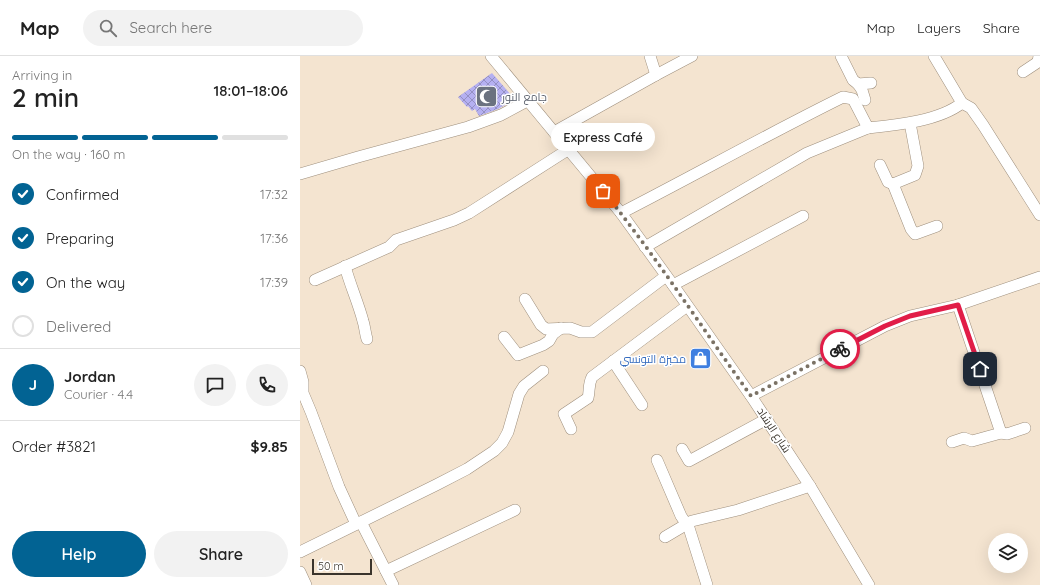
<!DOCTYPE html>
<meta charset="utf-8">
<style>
body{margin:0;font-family:Quicksand,Cairo,sans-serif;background:#f2f2f2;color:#222;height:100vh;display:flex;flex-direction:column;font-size:15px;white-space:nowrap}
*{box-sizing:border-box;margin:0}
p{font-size:13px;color:#767676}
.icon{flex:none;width:22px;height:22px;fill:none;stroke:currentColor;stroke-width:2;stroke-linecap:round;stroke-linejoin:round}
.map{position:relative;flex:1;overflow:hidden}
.panel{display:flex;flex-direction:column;background:#fff;width:300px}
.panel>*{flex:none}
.fabs{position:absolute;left:688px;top:477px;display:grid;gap:8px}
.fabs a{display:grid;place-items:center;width:40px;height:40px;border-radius:50%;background:#fff;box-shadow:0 4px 16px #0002;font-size:20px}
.scale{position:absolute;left:12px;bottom:10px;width:60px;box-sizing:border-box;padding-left:4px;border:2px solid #3a342c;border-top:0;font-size:11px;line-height:14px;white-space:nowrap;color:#3a342c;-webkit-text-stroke:3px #fff;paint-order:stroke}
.pin{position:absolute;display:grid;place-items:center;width:34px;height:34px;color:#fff;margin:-17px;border-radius:8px;box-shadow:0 2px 6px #0006}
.courier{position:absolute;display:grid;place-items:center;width:40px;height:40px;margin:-20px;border:3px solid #e11d48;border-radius:50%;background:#fff;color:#222;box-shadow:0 1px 5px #0007}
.bubble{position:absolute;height:28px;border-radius:14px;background:#fff;box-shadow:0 4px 16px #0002;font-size:13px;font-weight:600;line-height:28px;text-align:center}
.headline em{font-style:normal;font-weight:600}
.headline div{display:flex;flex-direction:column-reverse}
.headline{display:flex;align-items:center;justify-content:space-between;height:68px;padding:0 12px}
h1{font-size:26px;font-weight:600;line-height:30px}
.bar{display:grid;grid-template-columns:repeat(4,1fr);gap:6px 4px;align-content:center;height:48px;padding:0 12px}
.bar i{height:5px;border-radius:3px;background:#e0e0e0}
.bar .selected{background:#026393}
.bar p{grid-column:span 4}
.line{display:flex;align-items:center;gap:10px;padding:0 12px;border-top:1px solid #e0e0e0}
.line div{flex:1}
.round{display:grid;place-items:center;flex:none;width:42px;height:42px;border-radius:21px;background:#f2f2f2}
ol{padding:0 12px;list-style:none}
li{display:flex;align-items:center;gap:12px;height:44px}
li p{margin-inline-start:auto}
li .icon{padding:4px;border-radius:50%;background:#026393;color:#fff;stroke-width:4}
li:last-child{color:#767676}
li i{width:22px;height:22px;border:2px solid #e0e0e0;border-radius:50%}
.action{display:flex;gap:8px;margin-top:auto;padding:8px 12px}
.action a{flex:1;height:46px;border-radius:24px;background:#026393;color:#fff;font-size:16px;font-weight:600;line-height:46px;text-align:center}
.action a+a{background:#f2f2f2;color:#222}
header{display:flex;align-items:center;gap:24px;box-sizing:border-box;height:56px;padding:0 20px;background:#fff;border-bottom:1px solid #e0e0e0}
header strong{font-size:19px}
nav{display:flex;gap:22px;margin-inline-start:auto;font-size:14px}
.search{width:280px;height:36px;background:#f2f2f2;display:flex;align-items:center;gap:10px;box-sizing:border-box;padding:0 14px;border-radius:22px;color:#767676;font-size:15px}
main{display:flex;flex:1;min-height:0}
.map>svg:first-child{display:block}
.building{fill:url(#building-cross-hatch)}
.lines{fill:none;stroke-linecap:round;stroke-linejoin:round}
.minor-casing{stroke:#9e8f7d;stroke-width:12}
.minor{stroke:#fff;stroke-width:11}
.done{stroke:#7b7265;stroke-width:4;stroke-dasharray:0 7.2}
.route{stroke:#e11d48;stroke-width:5}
.labels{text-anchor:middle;stroke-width:3;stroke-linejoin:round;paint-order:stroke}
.worship-label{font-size:11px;fill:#5b616d;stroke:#fff;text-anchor:start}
.shop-label{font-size:11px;fill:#366cbe;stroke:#fff;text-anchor:end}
.street-label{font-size:11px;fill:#3a342c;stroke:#fff}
</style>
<header>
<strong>Map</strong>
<div class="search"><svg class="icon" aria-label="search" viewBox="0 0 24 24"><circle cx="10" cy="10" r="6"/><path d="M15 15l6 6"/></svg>Search here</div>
<nav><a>Map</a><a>Layers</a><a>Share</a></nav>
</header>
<main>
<section class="panel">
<div class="headline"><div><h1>2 min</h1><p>Arriving in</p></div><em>18:01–18:06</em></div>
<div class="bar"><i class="selected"></i><i class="selected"></i><i class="selected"></i><i></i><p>On the way · 160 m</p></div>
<ol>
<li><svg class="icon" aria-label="check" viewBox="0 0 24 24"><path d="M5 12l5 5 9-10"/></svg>Confirmed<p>17:32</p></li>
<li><svg class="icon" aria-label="check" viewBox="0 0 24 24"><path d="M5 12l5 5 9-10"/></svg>Preparing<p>17:36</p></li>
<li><svg class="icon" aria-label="check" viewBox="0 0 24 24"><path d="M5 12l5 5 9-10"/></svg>On the way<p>17:39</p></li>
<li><i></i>Delivered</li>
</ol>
<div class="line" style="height:72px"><b class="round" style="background:#026393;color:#fff">J</b><div><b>Jordan</b><p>Courier · 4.4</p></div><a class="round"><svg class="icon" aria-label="chat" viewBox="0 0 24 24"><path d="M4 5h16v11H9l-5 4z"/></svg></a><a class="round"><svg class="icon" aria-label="phone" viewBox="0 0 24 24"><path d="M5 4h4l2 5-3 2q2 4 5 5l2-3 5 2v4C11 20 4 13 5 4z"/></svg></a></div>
<div class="line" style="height:52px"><div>Order #3821</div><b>$9.85</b></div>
<div class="action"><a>Help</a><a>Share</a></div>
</section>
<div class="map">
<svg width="740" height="529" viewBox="0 0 740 529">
<defs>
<pattern id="building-cross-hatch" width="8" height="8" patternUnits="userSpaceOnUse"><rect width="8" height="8" fill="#b5b0f1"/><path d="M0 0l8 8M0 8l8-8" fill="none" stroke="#9490c3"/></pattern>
</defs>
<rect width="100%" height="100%" fill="#f4e4d0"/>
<polygon class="building" points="192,17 211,39 212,45 198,53 179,60 175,53 172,55 168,50 167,51 158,41"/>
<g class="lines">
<defs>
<g id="minor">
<polyline points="191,0 321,157 373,229 451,340 510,430 569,529"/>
<polyline points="350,0 356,19"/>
<polyline points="541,0 553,24 558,28 571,27"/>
<polyline points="634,0 662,47 671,52 683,69 740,159"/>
<polyline points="723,16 738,6 739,0"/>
<polyline points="558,28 562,34 565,44"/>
<polyline points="610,67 618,110 615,119 593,128 611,173 615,178 637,170"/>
<polyline points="254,76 356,19 392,0"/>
<polyline points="580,109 588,126 593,128"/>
<polyline points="0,118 58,101 168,71 201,59 229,44"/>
<path d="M321,157C395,119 468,78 543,41L553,43L568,72C597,69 639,65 662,47"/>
<polyline points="345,191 507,97 568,72"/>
<path d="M45,210C50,229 58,246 63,265C65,271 65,277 67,283"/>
<polyline points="15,224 89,191 96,184 154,164 169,157 269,93"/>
<polyline points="373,229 503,160"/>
<polyline points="225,243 241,269 246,273 270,272 281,276 292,276 366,220"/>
<polyline points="204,281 218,299 243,289 249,285 253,278 261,272"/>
<polyline points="313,305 342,349"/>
<polyline points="0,315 3,326 3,337 11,356 39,431 56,468"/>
<polyline points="451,340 585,270 610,260 658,249 740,221"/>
<path d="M271,373L264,358L288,342C290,334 288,329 292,321L387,250"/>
<polyline points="701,377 707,378 725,372"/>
<polyline points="652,386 664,382 672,385 701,377 658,249"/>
<polyline points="382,393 389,405 467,363"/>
<polyline points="357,404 381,460 389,472 407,529"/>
<polyline points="61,466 93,529"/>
<polyline points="365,481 392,465 438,454 510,430"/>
<polyline points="0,496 136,429 167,413 194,395 202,387 208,376 219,338 224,330 243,315"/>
<polyline points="86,515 215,454"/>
<polyline points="0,516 6,529"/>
</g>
</defs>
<use href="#minor" class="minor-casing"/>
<use href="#minor" class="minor"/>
</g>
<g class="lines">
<path class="done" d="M303,135C356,200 402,272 451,340L540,293"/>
<polyline class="route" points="540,293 585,270 610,260 658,249 680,313"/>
</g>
<defs>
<symbol id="mosque-square" viewBox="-11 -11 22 22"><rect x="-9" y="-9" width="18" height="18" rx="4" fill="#6b7280" stroke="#fff"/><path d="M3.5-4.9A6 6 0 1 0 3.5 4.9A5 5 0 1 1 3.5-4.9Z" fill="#fff"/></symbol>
<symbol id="shop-square" viewBox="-11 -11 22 22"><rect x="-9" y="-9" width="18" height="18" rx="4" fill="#3f7fe0" stroke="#fff"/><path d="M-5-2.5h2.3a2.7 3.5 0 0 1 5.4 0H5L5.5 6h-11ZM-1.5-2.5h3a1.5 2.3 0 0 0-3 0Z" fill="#fff"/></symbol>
</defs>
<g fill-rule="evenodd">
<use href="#mosque-square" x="174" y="28" width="25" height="25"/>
<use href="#shop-square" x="388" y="290" width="25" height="25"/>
</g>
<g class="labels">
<g class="worship-label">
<text x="202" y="45">جامع النور</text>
</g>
<g class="shop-label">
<text x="386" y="307">مخبزة التونسي</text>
</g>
<g class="street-label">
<text transform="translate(474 374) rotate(57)" y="4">شارع الرشاد</text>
</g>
</g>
</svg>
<div class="fabs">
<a><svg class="icon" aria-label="layers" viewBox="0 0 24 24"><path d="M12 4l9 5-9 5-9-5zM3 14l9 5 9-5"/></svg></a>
</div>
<div class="scale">50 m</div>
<div class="pin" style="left:303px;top:135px;background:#ea580c"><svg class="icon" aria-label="bag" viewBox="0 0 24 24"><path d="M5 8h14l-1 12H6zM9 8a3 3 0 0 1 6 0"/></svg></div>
<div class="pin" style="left:680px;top:313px;background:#1f2937"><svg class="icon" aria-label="home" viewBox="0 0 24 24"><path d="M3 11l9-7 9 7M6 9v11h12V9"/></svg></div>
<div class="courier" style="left:540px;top:293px"><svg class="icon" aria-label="bike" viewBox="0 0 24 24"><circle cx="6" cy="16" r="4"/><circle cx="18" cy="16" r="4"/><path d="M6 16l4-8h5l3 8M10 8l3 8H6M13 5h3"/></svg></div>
<div class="bubble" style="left:251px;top:67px;width:104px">Express Café</div>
</div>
</main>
